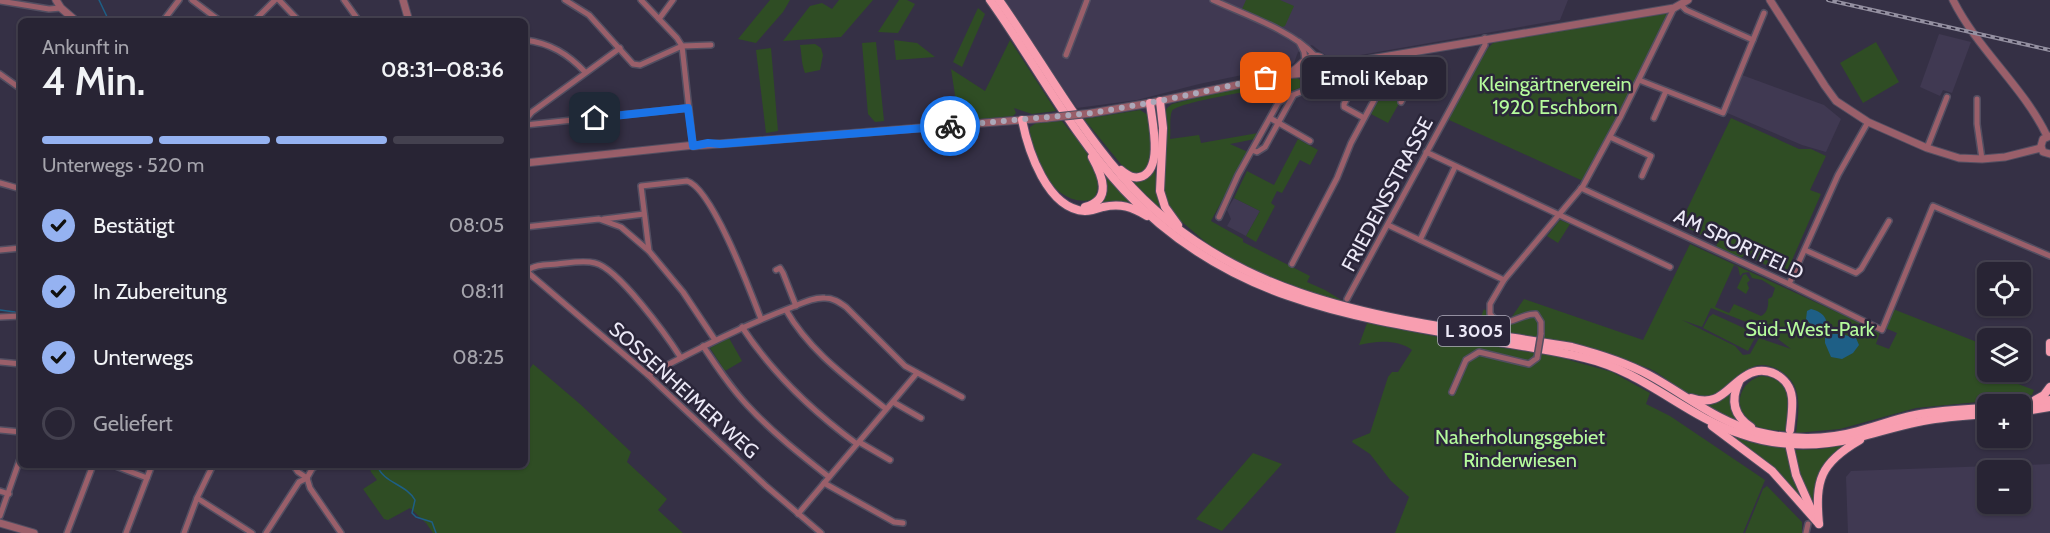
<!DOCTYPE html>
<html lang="de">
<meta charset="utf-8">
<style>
body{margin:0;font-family:Cabin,sans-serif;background:#302c3c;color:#f1f3f6;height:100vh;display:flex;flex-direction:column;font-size:22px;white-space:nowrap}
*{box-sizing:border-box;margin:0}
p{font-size:20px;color:#a5a4ac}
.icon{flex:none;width:33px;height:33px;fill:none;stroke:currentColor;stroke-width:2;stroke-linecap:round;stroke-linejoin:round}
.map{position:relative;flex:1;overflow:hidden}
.panel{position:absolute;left:18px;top:18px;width:510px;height:450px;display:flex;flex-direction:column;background:#282434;border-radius:9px;box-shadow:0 2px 4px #0004,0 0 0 2px #44414f}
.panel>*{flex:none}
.controls{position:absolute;left:1977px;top:262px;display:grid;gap:12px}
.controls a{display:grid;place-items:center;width:54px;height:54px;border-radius:9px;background:#282434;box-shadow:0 2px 4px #0004,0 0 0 2px #44414f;font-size:30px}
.pin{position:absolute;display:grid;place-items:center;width:51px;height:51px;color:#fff;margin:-26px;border-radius:12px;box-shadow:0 3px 9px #0006}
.courier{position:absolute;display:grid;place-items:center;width:60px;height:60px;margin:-30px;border:4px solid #1a73e8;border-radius:50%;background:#fff;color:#222;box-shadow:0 2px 8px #0007}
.bubble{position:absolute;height:42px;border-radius:9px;background:#282434;box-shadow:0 2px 4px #0004,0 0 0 2px #44414f;font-size:20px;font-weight:600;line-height:42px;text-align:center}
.head em{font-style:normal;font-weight:600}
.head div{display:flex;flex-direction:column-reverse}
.head{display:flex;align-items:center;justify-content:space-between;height:102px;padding:0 24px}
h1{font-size:39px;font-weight:600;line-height:45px}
.bar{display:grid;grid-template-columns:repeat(4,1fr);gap:9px 6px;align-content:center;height:72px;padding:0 24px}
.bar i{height:8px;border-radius:4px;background:#44414f}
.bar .on{background:#95b2f1}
.bar p{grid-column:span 4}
ol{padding:0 24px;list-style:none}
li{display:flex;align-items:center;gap:18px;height:66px}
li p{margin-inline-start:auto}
li .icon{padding:6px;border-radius:50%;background:#95b2f1;color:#111;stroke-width:4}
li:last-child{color:#a5a4ac}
li i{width:33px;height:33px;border:3px solid #44414f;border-radius:50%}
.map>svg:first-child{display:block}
.built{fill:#403952;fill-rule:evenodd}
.green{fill:#2f4d24;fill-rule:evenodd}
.water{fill:#1e5f86}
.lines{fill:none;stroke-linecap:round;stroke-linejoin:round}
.stream{stroke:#1e5f86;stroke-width:1.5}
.minor-casing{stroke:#524e61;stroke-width:8}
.tertiary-casing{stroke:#524e61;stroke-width:9}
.trunk-casing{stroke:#524e61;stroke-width:10}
.minor{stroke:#9a5f6a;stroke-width:5}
.tertiary{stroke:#9a5f6a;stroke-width:7}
.trunk{stroke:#f89eb0;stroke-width:8}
.rail-casing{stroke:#9490a1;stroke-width:4}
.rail{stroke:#2b263a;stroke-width:1.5;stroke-dasharray:4.5;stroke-linecap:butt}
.minor-bridge-casing{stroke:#524e61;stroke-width:8;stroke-linecap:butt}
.tertiary-bridge-casing{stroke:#524e61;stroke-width:9;stroke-linecap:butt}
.minor-bridge{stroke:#9a5f6a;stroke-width:5}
.tertiary-bridge{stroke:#9a5f6a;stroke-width:7}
.done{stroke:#aca8b9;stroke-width:6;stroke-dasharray:0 10.8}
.route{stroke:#1a73e8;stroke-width:8}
.labels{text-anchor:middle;stroke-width:5;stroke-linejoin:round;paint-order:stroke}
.shield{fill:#2b263a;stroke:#b2aebe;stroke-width:1.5}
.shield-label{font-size:18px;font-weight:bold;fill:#ece9f7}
.park-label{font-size:20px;fill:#b5fb9c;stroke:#2b263a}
.street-label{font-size:20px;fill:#ece9f7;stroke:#2b263a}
</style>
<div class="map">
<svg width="2050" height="533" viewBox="0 0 2050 533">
<rect width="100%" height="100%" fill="#353045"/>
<g class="built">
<polygon points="1000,0 1568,0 1560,20 1332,60 1312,45 1298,52 1294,63 1290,65 1199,84 1137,100 1077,108"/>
<polygon points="1939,34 1971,42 1952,93 1943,90 1940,96 1920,87"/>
<polygon points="1742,75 1824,105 1841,119 1826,152 1802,145 1725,112"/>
<polygon points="1234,198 1260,211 1246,236 1227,226 1231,219 1227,210"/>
<path d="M2050,464V533H1848L1846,477L1851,471ZM1988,471H2020V504H1988Z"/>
</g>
<g class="green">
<polygon points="770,0 790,0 783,12 756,43 738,39"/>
<polygon points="839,0 873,0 841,37 783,41 810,6 822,3 832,9"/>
<polygon points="899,0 907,0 915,4 898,33 878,32"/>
<polygon points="1246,0 1280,0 1294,6 1285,26 1282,27 1242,9"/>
<polygon points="978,8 985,14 962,67 953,62"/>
<polygon points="1669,13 1669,16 1583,181 1447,119 1488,48 1494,42"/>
<polygon points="894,40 917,43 935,57 896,60"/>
<polygon points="1010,40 1056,111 1032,114 1014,108 1016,113 1013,116 959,121 951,69 985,91"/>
<polygon points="876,42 884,121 875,122 868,114 862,43"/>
<polygon points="1876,42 1899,82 1863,103 1840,63"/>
<path d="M815,44L821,48L823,55L820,70L805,73C801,63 802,55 800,45Z"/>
<polygon points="771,48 778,131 766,133 756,50"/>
<circle cx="1314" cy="66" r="9"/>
<path d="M1297,78L1305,83V86L1280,95L1276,92L1279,86C1264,89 1177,102 1172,111C1169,117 1171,131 1170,139L1199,135L1201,143L1258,133L1255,139L1230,144L1248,152L1211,221L1243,239V242L1310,276L1307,282L1325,290L1346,303L1285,286L1235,262L1209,245L1175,216L1163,194L1165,113L1167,108L1172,104L1232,89Z"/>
<polygon points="1389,82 1406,91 1388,123 1371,114"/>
<path d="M1140,110L1148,115C1151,127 1155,160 1147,169C1142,175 1136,174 1129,174L1084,119Z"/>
<polygon points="1731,118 1799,149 1811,149 1826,156 1810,190 1821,194 1786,274 1744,255 1741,259 1716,248 1717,243 1680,224"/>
<path d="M1062,121C1078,142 1109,171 1094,199C1057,211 1029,158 1030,127L1036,123Z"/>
<polygon points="1298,139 1318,150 1310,165 1300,160 1282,193 1277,191 1271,203 1275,206 1256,242 1246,236 1260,211 1234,198 1247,171 1274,185"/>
<path d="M1096,161L1147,215C1123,199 1121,199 1094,207L1102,202L1108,186Z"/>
<path d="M1155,168L1157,198L1171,218L1132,182C1143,182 1149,178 1155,168Z"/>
<polygon points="1560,220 1570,224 1558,243 1547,236"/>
<path d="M1690,244L1880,332L1876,344L1889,349L1897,333L1885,328L1893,309L1987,346L1985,373H1989L2034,390L2032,395L2019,398L1916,408L1840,429L1796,433C1799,408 1804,383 1777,369C1743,352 1733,396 1706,398C1683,399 1665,373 1645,367C1618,359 1590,349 1562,342C1534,336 1505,332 1477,327L1484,309L1490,314L1509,321L1524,299L1643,340ZM1734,265L1738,267L1740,276L1743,273L1749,272L1752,278L1762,280L1775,288L1772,297L1768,299C1769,305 1767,314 1761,316L1734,304L1729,313L1715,307ZM1711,308L1766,330L1791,349L1759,338L1750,354L1743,355L1735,346L1682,320L1702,327Z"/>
<polygon points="1746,274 1750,280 1747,283 1749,288 1746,294 1737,288 1743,275"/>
<polygon points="1713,314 1757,334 1748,351 1703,328 1709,317"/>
<path d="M1367,323L1448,339L1555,356L1612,372L1650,393L1646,404L1670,416L1765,480L1743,533H1395L1409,497L1391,481L1370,454L1352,442L1353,440L1370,433L1388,377L1392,372H1398L1412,350C1397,339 1376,341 1359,345Z"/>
<polygon points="729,338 742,361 725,371 710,348"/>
<polygon points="533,364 580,404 631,452 627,462 667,499 658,510 683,533 433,533 426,523 410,508 388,520 384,519 363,489 377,480 371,472 369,465 525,465 525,376"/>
<path d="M1761,376C1795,378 1788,407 1785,431C1775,430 1761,430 1752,424C1732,409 1738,382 1761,376Z"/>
<path d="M1734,388C1729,403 1730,412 1742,423L1694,401Z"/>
<polygon points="1725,433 1753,443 1785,448 1792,476 1802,500"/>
<path d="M1851,443C1821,460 1813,477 1815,511L1801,476L1795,450L1822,449Z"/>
<polygon points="1253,453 1282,464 1222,531 1196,519"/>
<polygon points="1767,486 1802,522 1802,533 1745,533 1763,489"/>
</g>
<path class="water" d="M1811,309C1818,311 1823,313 1826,320L1824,326L1829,334H1841L1856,338L1859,345L1853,353L1842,359L1831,357L1825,343V334L1819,327H1813L1806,319L1807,311Z"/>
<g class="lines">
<g class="stream">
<polyline points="99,0 109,21"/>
<polyline points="0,310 15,312"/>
<path d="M377,465C383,483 406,484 415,500L412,513L416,517L432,522L436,533"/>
</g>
<defs>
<g id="minor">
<polyline points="192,0 220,21"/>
<polyline points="279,0 299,21"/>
<polyline points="344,0 359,21"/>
<polyline points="565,0 589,15 633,64 640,65 682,46 711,45"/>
<polyline points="641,0 677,38 682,46 693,146"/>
<path d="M1213,0C1243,14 1293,31 1314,55"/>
<polyline points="0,1 49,9 61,8"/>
<polyline points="1681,5 1686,10 1753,40"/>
<polyline points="659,19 673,0"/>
<polyline points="163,21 179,0"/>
<polyline points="254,21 275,0"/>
<path d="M525,40C550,43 568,54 585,72"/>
<polyline points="1299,42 1304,52 1305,60"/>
<polyline points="1066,55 1087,0"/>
<polyline points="0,74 21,89"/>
<polyline points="1386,78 1408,90"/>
<polyline points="1639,80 1723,113 1764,13"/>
<polyline points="1977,99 1977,124 1982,159"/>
<polyline points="1401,102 1423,61"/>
<polyline points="1270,118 1310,141"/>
<polyline points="1364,118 1344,107 1344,104 1365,64 1365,60"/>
<polyline points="1654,118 1666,91"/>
<polyline points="525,125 688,108"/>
<polyline points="525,125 527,118 532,112 620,48"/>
<polyline points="1610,137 1651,156 1642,176"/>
<polyline points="1927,148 1947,97"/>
<polyline points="1252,150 1257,152 1265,147 1293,96"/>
<polyline points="1426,152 1670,267"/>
<polyline points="0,183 21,189"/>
<polyline points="1581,188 1789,284 1882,330 1933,206 2050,256"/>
<polyline points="1219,217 1238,175 1278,103 1285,98 1314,87 1320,76"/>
<polyline points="604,219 644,214"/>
<polyline points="1388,225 1504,280"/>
<polyline points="525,227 599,219 621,227 649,251"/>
<polyline points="1420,240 1455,167"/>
<polyline points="0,250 21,248"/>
<polyline points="1805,250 1856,273 1861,269 1889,221"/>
<polyline points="1292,264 1337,178 1351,143 1386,78 1393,64 1393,55"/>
<polyline points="525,270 648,375 766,486 821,533"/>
<polyline points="776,270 780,268 783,273 796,306"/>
<path d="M527,271C535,264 547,265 557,264C569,263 583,260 595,263C618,268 667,336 681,358"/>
<polyline points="1789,284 1838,175 1868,122"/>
<polyline points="1347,299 1485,45 1485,38"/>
<path d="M786,310C810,352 849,379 886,409"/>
<polyline points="0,317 21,316"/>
<path d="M742,327C773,374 812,411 857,444"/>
<path d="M1541,334V322L1536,314C1518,313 1506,333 1490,314V304L1504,280L1583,186L1621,116L1674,8"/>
<path d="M715,340L683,292L649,251L641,186L687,181C712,188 751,293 761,319"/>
<path d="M703,346C717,367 731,388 748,406C773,433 801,455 829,477"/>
<polyline points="0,362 21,364"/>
<path d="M648,375C694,351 740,327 790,308C800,304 813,297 825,298C833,298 839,302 846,307L905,366L962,397"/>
<polyline points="1452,392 1466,360 1479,352 1529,364 1537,358"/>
<polyline points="893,402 921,418"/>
<polyline points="0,430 21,432"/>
<polyline points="859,442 890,460"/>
<polyline points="113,465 147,478"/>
<polyline points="293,465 298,472 307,478"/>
<polyline points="307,478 310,488 341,533"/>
<polyline points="307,478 312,469 317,465"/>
<polyline points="824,483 894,522 903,523"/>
<polyline points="0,491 9,494"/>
<polyline points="197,498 252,533"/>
<polyline points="798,514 917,373"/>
<polyline points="0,516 21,456"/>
<polyline points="67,533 93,465"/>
<polyline points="126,533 152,465"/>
<polyline points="184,533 197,498 213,465"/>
<polyline points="266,533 299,482 307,478"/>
<polyline points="1806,533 1808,524"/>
</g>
<g id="tertiary">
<polyline points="56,0 61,8 76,21"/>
<polyline points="403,0 409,21"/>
<polyline points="1770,0 1825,86 1836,101 1868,122 1927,148 1959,158 1982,159 2005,157 2041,148"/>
<path d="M1953,0C1978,50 2023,86 2047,136"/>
<path d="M1291,72C1302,67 1306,53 1320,57L1325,63L1338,65"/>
<polyline points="1092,113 1150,103 1285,75 1305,73 1309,76 1316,78 1324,72 1341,65 1365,60 1674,8 1688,0"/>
<polyline points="2050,136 2043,139 2041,146 2043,152 2050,154"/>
<polyline points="693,146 1047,118"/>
<polyline points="525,163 695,145"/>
<polyline points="0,523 34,533"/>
</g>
<g id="trunk">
<path d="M990,0C1035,63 1071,133 1124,190C1225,299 1349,317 1488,340C1520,346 1553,350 1585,358C1645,372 1685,416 1741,434C1778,447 1818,447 1856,438C1877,433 1897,426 1918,422C1941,417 1964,416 1988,414"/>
<path d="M999,0C1040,58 1074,121 1121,175C1237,311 1408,320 1572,347C1599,354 1625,362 1649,375C1686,395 1717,422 1758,432C1790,440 1826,440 1858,431C1877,426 1895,419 1915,415C1939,410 1963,409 1988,408"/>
<polyline points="1160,101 1163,128 1160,191 1165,207 1178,225"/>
<path d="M1022,120C1028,150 1047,209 1085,211C1091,211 1097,209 1103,207C1121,203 1132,207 1147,216"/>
<path d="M1121,170C1127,175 1134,180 1143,176C1163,166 1152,121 1150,103"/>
<path d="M1085,207C1113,200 1102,175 1092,157"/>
<polyline points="2050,343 2050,352"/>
<path d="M1739,382C1730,401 1734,416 1751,427"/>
<path d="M1691,398C1720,408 1726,387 1747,375C1765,364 1790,376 1792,398C1793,408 1791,420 1790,430"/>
<polyline points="2035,400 2044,395 2050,387"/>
<polyline points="2017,405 2050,400"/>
<polyline points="2020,412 2050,407"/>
<polyline points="1712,426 1772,471 1819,524"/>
<polyline points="1790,448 1796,475 1812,511"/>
<path d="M1819,524C1815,480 1820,463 1860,440"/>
</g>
</defs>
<use href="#minor" class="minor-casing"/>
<use href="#tertiary" class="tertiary-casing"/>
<use href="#trunk" class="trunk-casing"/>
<use href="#minor" class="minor"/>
<use href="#tertiary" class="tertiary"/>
<use href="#trunk" class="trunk"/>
<defs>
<polyline id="rail" points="1828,0 2050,50"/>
</defs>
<use href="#rail" class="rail-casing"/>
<use href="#rail" class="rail"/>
<defs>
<polyline id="minor-bridge" points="1537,358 1541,334"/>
<polyline id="tertiary-bridge" points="1047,118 1092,113"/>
</defs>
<use href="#minor-bridge" class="minor-bridge-casing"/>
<use href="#tertiary-bridge" class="tertiary-bridge-casing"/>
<use href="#minor-bridge" class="minor-bridge"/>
<use href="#tertiary-bridge" class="tertiary-bridge"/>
</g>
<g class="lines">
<polyline class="done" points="950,126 1092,113 1160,101 1266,78"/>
<polyline class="route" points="595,118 688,108 693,146 708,143 720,144 950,126"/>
</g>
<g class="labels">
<rect class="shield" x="1438" y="316" width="72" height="30" rx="4.5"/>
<g class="shield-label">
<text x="1474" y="337">L 3005</text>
</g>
<g class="park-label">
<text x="1555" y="91">Kleingärtnerverein<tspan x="1555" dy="23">1920 Eschborn</tspan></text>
<text x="1810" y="336">Süd-West-Park</text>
<text x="1520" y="444">Naherholungsgebiet<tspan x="1520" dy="23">Rinderwiesen</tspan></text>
</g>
<g class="street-label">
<text transform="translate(1387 194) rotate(-62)" y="7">FRIEDENSSTRASSE</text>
<text transform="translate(1739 244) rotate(25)" y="7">AM SPORTFELD</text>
<text transform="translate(684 390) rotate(42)" y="7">SOSSENHEIMER WEG</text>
</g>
</g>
</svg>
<div class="controls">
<a><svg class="icon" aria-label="locate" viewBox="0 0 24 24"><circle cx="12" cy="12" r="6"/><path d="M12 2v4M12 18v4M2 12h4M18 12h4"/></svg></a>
<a><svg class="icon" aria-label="layers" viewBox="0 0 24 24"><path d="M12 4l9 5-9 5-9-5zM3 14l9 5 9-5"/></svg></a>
<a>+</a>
<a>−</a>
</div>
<div class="pin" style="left:1266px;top:78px;background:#ea580c"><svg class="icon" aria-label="bag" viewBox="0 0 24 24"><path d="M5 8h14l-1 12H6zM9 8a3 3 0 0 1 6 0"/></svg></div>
<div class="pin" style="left:595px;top:118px;background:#1f2937"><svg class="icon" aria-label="home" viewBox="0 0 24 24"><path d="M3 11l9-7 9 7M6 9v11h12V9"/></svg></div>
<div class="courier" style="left:950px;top:126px"><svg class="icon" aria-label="bike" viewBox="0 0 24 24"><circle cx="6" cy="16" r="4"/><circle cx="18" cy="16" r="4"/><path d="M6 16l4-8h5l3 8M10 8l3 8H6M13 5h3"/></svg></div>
<div class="bubble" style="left:1302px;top:57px;width:144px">Emoli Kebap</div>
<section class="panel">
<div class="head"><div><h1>4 Min.</h1><p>Ankunft in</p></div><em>08:31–08:36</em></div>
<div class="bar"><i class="on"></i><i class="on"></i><i class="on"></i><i></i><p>Unterwegs · 520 m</p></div>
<ol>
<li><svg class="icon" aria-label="check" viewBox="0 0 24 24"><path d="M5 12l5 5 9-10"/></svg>Bestätigt<p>08:05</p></li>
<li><svg class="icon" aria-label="check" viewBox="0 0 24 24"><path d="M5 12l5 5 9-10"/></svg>In Zubereitung<p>08:11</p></li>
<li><svg class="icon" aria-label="check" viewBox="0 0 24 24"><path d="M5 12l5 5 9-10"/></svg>Unterwegs<p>08:25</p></li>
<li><i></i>Geliefert</li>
</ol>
</section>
</div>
